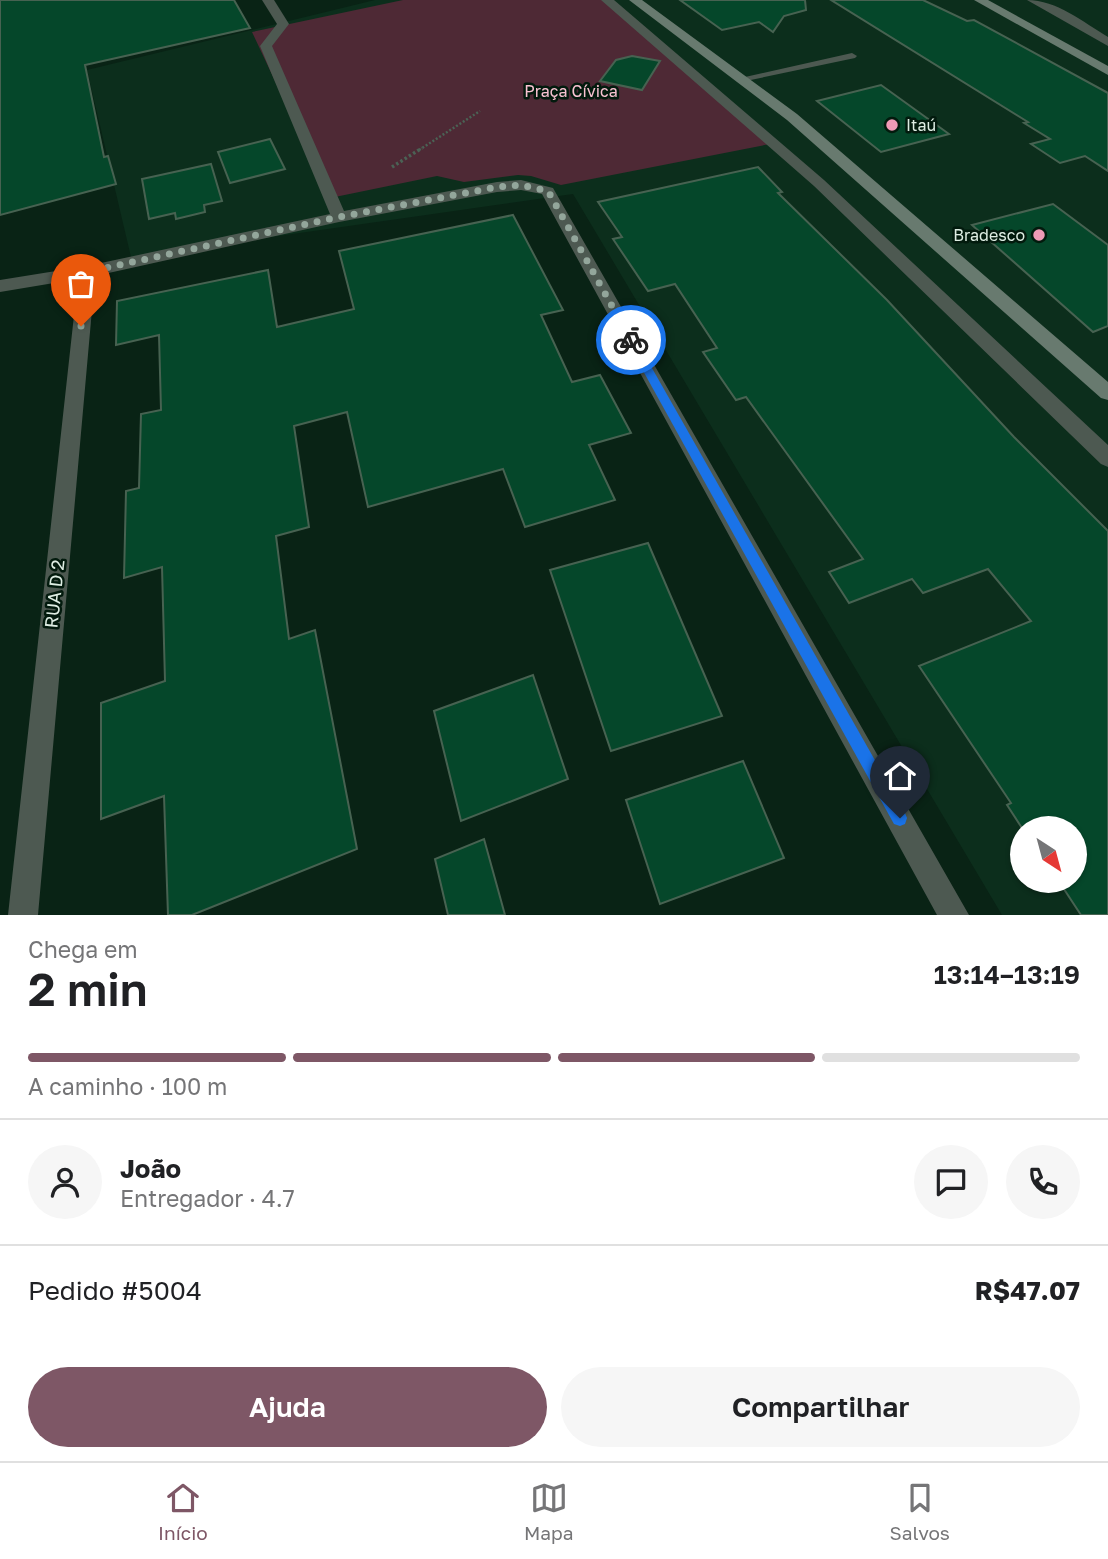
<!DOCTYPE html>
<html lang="pt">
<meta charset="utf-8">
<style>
body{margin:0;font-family:"Golos Text",sans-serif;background:#f6f6f6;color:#202124;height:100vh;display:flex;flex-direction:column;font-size:26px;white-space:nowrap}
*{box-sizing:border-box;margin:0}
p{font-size:23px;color:#757577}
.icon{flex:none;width:38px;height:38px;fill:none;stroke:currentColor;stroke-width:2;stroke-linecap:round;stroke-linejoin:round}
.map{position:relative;height:915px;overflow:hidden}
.side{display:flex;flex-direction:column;background:#fff;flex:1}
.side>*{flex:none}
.needle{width:46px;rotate:144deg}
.controls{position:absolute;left:1010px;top:816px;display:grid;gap:14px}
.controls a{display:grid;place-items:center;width:77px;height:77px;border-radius:50%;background:#fff;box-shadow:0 2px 5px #0004;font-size:35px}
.pin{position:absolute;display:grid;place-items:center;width:60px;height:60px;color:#fff;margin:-72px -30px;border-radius:50% 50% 50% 0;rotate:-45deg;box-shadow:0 0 7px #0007}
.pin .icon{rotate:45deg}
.courier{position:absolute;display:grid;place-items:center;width:70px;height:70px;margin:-35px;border:5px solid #1a73e8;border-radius:50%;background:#fff;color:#222;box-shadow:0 2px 9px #0007}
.overview em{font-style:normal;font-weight:600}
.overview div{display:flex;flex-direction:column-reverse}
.overview{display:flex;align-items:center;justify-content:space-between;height:119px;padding:0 28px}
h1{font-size:46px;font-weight:600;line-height:52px}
.bar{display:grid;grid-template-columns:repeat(4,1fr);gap:10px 7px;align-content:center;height:84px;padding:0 28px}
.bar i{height:9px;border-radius:5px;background:#e0e0e0}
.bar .current{background:#7e5766}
.bar p{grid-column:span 4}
.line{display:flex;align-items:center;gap:18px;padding:0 28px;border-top:2px solid #e0e0e0}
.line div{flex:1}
.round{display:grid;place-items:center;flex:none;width:74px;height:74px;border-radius:37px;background:#f6f6f6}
.action{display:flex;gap:14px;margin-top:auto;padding:14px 28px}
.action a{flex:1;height:80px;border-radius:42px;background:#7e5766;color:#fff;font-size:28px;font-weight:600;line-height:80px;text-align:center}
.action a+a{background:#f6f6f6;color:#202124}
.menu{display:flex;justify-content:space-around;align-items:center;height:98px;border-top:2px solid #e0e0e0;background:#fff;font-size:19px;color:#757577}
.menu a{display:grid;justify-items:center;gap:4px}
.menu .current{color:#7e5766}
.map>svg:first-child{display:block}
.built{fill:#0c2e1c;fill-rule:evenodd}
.green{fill:#4e2935}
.building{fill:#05472a;stroke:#476251;stroke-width:2}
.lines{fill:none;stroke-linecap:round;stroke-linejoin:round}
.path-far1{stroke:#4b6255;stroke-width:2.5;stroke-dasharray:2 2;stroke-linecap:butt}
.path{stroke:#4b6255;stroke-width:3.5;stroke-dasharray:2.5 2.5;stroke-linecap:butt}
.lane{fill:#4d5951;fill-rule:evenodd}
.street{fill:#4d5951;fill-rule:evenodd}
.secondary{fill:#687a6f;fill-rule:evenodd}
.route{fill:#1a73e8}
.done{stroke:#93a69b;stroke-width:7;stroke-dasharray:0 12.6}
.poi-dot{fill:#f09ab6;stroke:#021a0d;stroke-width:2.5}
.labels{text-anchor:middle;stroke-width:5;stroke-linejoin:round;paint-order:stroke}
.far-park-label{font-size:16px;fill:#f9c2d2;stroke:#021a0d}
.far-poi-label{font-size:16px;fill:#deede3;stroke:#021a0d;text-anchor:start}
.street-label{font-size:18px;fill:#deede3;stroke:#021a0d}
</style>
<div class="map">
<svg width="1108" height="915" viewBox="0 0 1108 915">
<rect width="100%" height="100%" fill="#092315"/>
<path class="built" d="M375,0H1108V915H1002L573,194L131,257L87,70ZM1022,828H1074V880H1022Z"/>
<polygon class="green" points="403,0 611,0 775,143 561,185 531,176 518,175 464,182 437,176 330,198 252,32"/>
<g class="building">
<polygon points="0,0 234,0 250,28 85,65 104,157 108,156 116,184 0,215"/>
<polygon points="680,0 805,0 806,10 784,16 773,32 759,22 722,30"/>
<polygon points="831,0 923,0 967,21 974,20 1108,93 1108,171 1085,156 1060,163 1031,144 1050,139 1024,123 1028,122"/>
<polygon points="632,56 660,61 642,90 600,81 616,60"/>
<polygon points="881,85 949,134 881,152 817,101"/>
<polygon points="270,139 285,169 230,183 218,152"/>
<polygon points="211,164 222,201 204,205 205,212 176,219 175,213 149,219 142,179"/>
<polygon points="758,167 782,192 778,193 887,300 1014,437 1108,531 1108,915 1081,915 1058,880 1074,880 1074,828 1022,828 1007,805 1011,803 919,666 1031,621 988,569 923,593 912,579 849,603 829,572 863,559 746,397 736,400 703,352 717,348 675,284 648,291 613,239 622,237 598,202"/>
<polygon points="1053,204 1108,245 1108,326 1093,332 972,225"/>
<polygon points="513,215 563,310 541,315 572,382 600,375 631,433 589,445 615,500 525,527 503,469 368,507 347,412 294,426 309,527 276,536 289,639 315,630 357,849 192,915 168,915 164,796 101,819 101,703 165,681 162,567 124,578 126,491 139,488 141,414 161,410 159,335 116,345 117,301 268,270 277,327 354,309 339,251"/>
<polygon points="648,543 722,716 611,751 550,570"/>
<polygon points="533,675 568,779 461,821 434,711"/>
<polygon points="743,761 784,858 660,904 626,800"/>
<polygon points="484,839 505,915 448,915 435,859"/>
</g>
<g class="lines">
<polyline class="path-far1" points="419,150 480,111"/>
<polyline class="path" points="392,167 422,148"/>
<polygon class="lane" points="852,53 857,56 855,58 741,82 736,79"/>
<g class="street">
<polygon points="262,0 274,0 289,24 272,46 344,211 497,182 521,180 553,188 969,915 937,915 542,194 521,190 497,192 339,222 95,276 38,915 8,915 78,279 0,292 0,280 87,266 330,214 260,46 277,24"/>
<polygon points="601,0 614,0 824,180 1108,445 1108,467 1101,464 814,186"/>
<path d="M1027,0C1057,0 1083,22 1108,37V46Z"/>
</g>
<g class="secondary">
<polygon points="629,0 642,0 797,114 1108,382 1108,400 1101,398 787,120"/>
<polygon points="974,0 988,0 1108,66 1108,75"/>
</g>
</g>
<polygon class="route" points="631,336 636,340 905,813 907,818 905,824 900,826 894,824 626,340"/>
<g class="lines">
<polyline class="done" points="81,326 87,272 339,217 497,187 521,185 548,191 631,340"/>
</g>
<g class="poi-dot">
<circle cx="892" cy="125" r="7"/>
<circle cx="1039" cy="235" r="7"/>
</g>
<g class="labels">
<g class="far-park-label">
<text x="571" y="97">Praça Cívica</text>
</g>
<g class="far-poi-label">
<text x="906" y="131">Itaú</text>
<text x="1025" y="241" text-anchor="end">Bradesco</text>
</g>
<g class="street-label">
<text transform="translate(55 594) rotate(-84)" y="6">RUA D 2</text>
</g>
</g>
</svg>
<div class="controls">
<a><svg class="needle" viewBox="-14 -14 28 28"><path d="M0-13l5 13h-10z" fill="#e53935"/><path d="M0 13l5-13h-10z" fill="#757577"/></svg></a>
</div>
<div class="pin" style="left:81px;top:326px;background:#ea580c"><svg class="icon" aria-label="bag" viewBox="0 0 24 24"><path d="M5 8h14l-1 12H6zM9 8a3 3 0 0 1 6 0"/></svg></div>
<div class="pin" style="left:900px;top:818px;background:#1f2937"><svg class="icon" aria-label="home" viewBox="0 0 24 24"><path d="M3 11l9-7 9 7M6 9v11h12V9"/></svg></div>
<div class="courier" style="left:631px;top:340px"><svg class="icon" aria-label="bike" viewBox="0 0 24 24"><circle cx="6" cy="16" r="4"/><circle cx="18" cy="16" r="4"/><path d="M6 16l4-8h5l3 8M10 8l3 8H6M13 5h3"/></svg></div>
</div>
<section class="side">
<div class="overview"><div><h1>2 min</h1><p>Chega em</p></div><em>13:14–13:19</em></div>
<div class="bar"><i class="current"></i><i class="current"></i><i class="current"></i><i></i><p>A caminho · 100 m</p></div>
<div class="line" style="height:126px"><a class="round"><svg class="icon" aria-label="person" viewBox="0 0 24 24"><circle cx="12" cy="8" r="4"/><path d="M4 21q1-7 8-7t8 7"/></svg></a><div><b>João</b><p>Entregador · 4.7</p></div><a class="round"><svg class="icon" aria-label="chat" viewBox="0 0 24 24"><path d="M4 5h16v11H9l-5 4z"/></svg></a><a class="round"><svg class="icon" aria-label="phone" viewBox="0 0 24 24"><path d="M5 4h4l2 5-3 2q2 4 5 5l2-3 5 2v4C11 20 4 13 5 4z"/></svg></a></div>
<div class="line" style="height:91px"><div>Pedido #5004</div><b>R$47.07</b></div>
<div class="action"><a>Ajuda</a><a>Compartilhar</a></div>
</section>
<nav class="menu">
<a class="current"><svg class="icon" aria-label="home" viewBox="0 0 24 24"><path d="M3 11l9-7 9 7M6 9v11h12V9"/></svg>Início</a>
<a><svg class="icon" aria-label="map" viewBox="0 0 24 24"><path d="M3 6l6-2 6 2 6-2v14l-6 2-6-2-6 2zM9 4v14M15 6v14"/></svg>Mapa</a>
<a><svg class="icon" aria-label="saved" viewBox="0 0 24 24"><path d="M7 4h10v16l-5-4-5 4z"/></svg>Salvos</a>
</nav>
